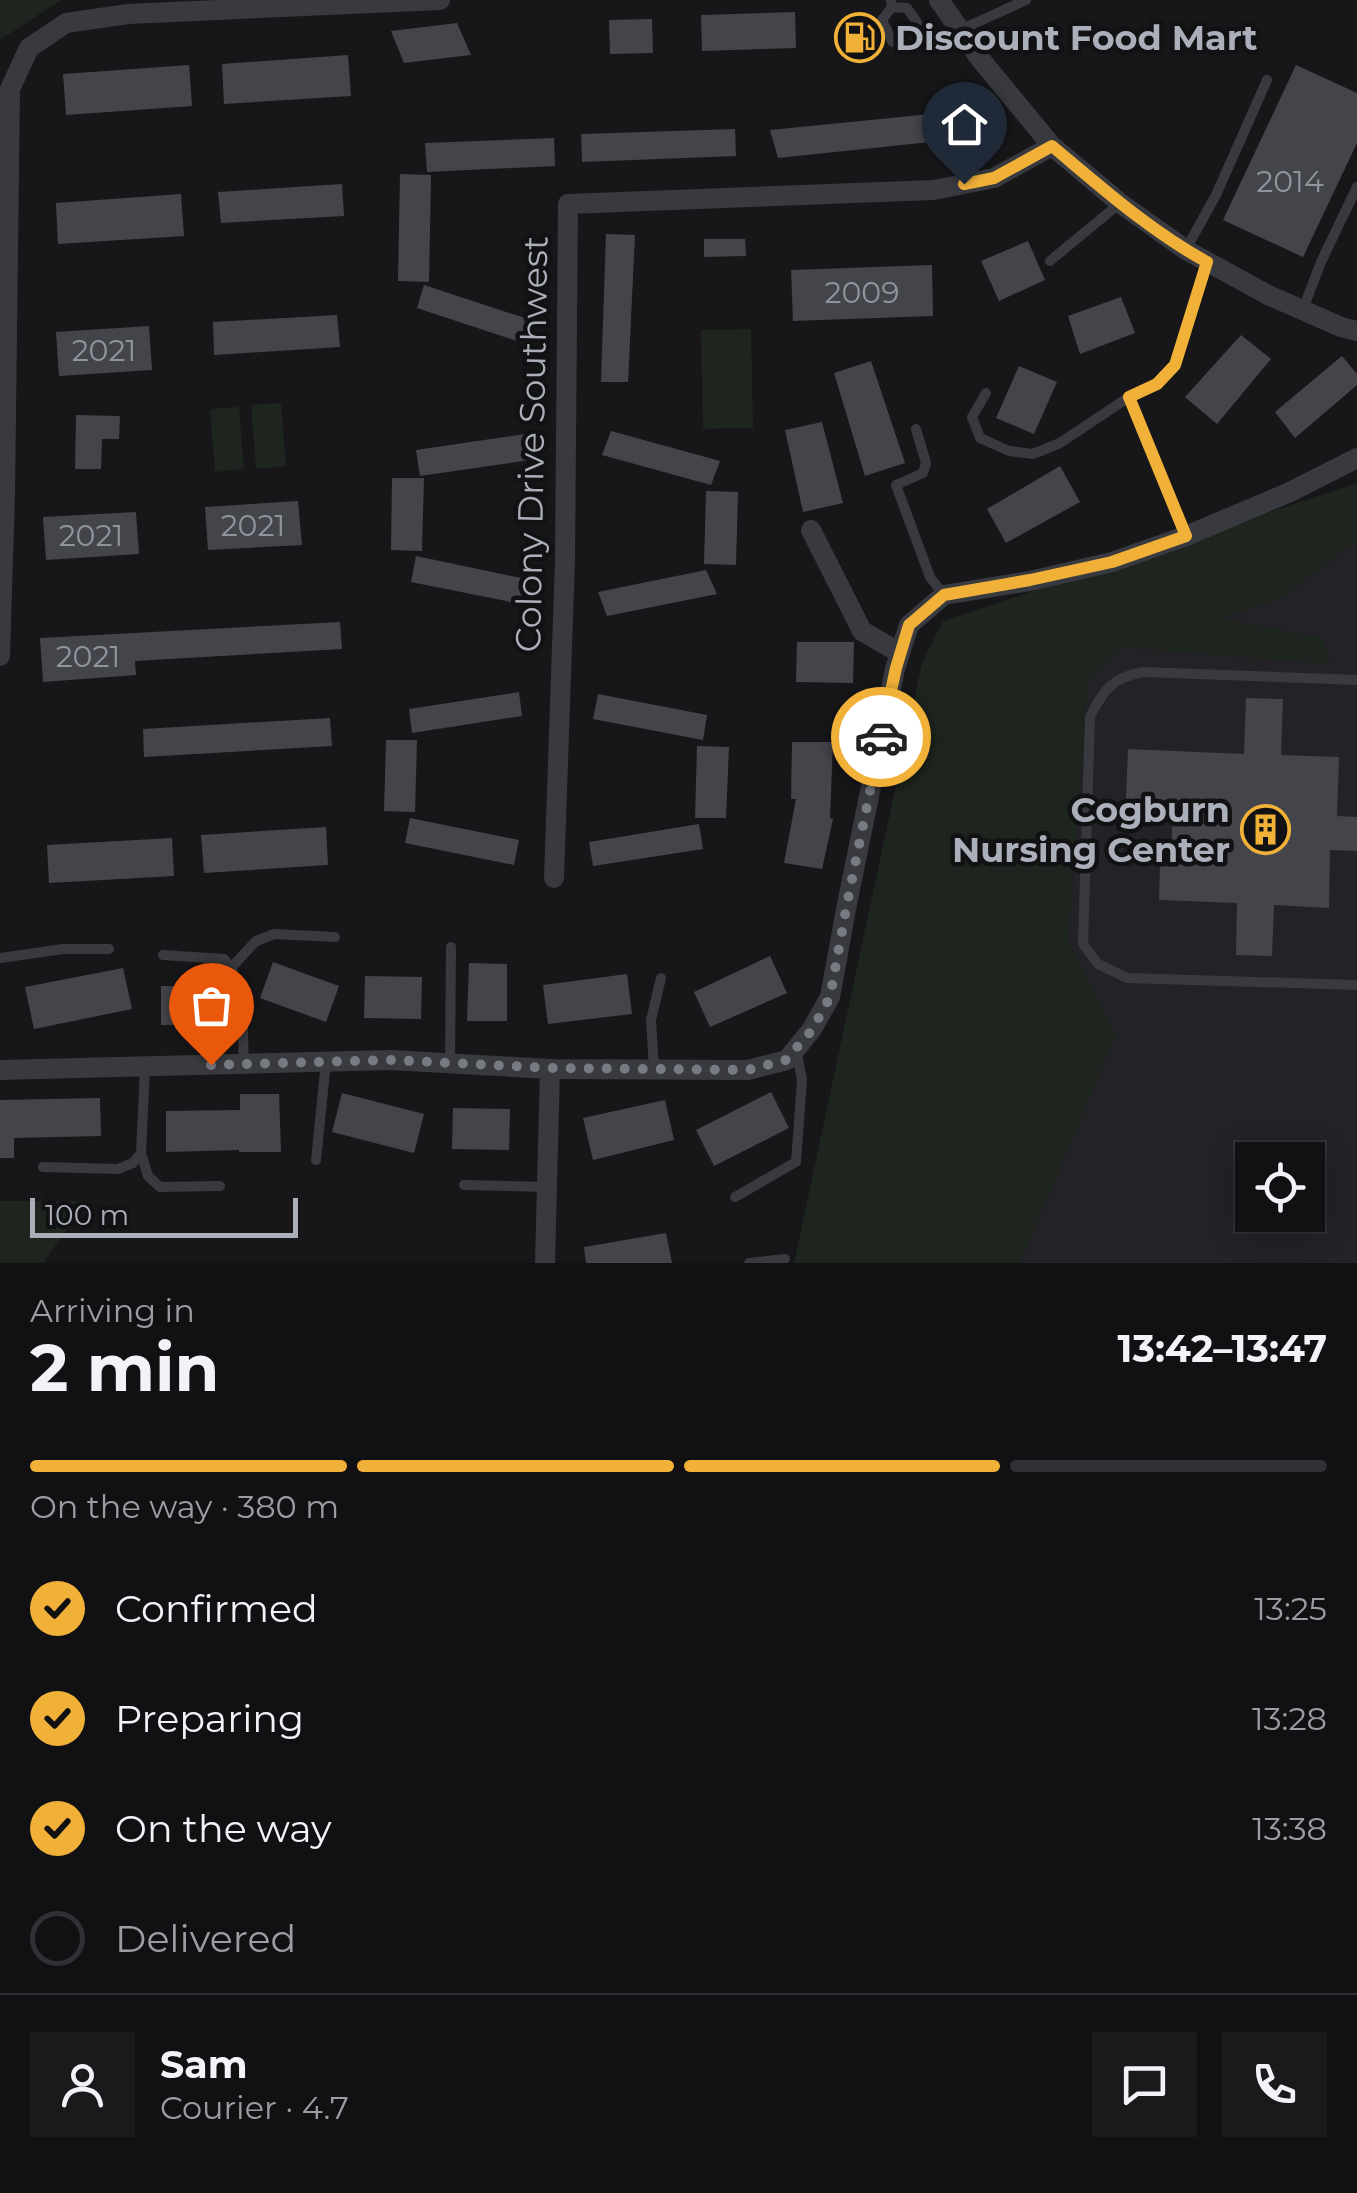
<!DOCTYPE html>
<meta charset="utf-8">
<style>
body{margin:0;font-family:Montserrat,sans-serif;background:#1a1a1d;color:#f1f3f6;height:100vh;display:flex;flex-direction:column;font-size:38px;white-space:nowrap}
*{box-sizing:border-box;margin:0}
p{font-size:32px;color:#9c9da0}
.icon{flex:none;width:55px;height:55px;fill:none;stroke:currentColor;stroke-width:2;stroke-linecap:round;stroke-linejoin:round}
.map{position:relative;height:1263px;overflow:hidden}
.details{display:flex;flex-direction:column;background:#111114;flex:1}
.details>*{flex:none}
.buttons{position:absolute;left:1235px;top:1142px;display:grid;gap:20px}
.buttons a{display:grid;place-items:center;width:90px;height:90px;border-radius:0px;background:#111114;box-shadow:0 5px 25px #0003,0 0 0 2px #303134;font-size:50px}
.scale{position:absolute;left:30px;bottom:25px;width:268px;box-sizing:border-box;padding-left:10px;border:5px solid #aaafb9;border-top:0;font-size:28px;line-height:35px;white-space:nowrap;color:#aaafb9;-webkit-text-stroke:8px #121215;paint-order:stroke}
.pin{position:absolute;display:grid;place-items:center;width:85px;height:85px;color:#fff;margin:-102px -42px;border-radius:50% 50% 50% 0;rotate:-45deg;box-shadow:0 0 10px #0007}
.pin .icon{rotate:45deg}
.courier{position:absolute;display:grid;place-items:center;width:100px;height:100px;margin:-50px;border:8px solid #f1b138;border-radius:50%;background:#fff;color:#222;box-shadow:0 2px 12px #0007}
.overview em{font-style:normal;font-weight:700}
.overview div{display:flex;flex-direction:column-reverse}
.overview{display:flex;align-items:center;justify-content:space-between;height:170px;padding:0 30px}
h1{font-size:65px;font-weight:700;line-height:75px}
.bar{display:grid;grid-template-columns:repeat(4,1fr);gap:15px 10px;align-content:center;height:120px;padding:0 30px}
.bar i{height:12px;border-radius:8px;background:#303134}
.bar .active{background:#f1b138}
.bar p{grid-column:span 4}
.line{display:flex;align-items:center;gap:25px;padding:0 30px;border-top:2px solid #303134}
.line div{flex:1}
.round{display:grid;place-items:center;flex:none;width:105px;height:105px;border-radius:0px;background:#1a1a1d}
ol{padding:0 30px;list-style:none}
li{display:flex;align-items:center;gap:30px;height:110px}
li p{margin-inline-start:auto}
li .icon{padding:10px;border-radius:50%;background:#f1b138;color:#111;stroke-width:4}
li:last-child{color:#9c9da0}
li i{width:55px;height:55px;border:5px solid #303134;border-radius:50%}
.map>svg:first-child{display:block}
.built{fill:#232327;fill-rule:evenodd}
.green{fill:#1d251e}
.building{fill:#44454a}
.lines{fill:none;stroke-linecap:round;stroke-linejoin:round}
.service{stroke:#383a3f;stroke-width:10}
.minor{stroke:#383a3f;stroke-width:20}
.done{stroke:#777a81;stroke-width:10;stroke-dasharray:0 18}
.route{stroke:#f1b138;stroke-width:12}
.labels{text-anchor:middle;stroke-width:9;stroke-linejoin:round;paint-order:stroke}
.number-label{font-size:30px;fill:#90949d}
.poi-label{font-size:35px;font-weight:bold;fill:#aaafb9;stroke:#121215;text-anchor:start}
.street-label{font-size:35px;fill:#aaafb9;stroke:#121215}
</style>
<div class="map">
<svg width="1357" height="1263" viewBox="0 0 1357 1263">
<rect width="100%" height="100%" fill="#17171a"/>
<path class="built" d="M1357,540V1263H1020L1115,1035L1068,941L1088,681L1122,647L1330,664L1321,638L1218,618L1281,598ZM1252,1160H1308V1215H1252Z"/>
<g class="green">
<polygon points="0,0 61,0 0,40"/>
<polygon points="751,329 753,428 703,429 701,330"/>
<polygon points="281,403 286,466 256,469 251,405"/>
<polygon points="239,407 244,469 215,472 210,409"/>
<polygon points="1357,483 1357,540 1281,598 1220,618 1322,638 1331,664 1122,647 1088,681 1068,941 1116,1035 1020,1263 794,1263 922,663 943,621"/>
<polygon points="0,1201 87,1201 43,1263 0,1263"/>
</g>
<g class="building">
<polygon points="795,12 796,48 702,51 701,15"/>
<polygon points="652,19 653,53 610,54 609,20"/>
<polygon points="457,23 471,55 404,63 391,31"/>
<polygon points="348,55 351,96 224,104 222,64"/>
<polygon points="189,65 192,106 66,115 63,74"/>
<polygon points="1296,65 1357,93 1357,143 1303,257 1223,220"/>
<polygon points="931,114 940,141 778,158 770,130"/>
<polygon points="735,129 736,156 582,162 581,134"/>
<polygon points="554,138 555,166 427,172 425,143"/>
<polygon points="400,174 431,175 429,282 398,281"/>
<polygon points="342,184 344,216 221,223 218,192"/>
<polygon points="181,194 184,236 58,244 56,203"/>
<polygon points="606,234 635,235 628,382 601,382"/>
<polygon points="704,239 745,239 746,256 704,257"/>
<polygon points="1028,241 1045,280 999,301 981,261"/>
<polygon points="932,265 933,316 793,321 791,270"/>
<polygon points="424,285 531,320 523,343 417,308"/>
<polygon points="1121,297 1135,333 1080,354 1068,316"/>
<polygon points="337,315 340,347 214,355 213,322"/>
<polygon points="149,326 152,370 59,376 56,332"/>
<polygon points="1241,335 1271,359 1217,424 1185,397"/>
<polygon points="1342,356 1357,374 1357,385 1295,438 1275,412"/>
<polygon points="871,361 905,463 865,476 834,373"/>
<polygon points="1019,366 1057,382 1034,434 996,418"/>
<polygon points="76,415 120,416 119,439 102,439 101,469 75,469"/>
<polygon points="822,422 843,503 803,512 785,430"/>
<polygon points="611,431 720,461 711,485 602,455"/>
<polygon points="526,434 530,460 420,476 416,450"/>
<polygon points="1060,466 1080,502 1006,543 987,509"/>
<polygon points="392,478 424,478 422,551 391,550"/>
<polygon points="706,491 738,492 736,565 704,564"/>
<polygon points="298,501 302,545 208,550 205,507"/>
<polygon points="136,512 139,554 46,560 43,517"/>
<polygon points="416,556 526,579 521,604 411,582"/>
<polygon points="706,570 717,594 607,616 598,592"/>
<polygon points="340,622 342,649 135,661 136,675 43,682 40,638"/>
<polygon points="797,642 854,642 853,683 796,682"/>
<polygon points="519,692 522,716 412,733 409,709"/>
<polygon points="598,694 707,715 703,740 593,719"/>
<polygon points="1246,698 1283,699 1281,755 1339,757 1337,816 1357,817 1357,851 1330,850 1329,908 1274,905 1272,956 1236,955 1237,903 1159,900 1160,866 1171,867 1173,800 1126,799 1128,749 1244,754"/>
<polygon points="330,718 332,746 144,757 143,729"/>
<polygon points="386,740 417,740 415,812 384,811"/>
<polygon points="792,742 833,742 830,818 833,819 822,869 784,863 796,799 791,799"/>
<polygon points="697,746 729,747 726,818 695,818"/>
<polygon points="410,818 519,840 514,865 405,843"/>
<polygon points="699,824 703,849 593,866 589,842"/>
<polygon points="326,827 328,865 204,873 201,835"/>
<polygon points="172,838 174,876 49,883 47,845"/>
<polygon points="770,956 787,993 710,1027 694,992"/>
<polygon points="273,962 339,986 326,1022 260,998"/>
<polygon points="469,963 507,964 507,1021 467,1021"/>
<polygon points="123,968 132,1009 34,1029 25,987"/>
<polygon points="627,974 632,1014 548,1024 543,985"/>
<polygon points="365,976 422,977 421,1019 364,1018"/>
<polygon points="161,986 212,986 213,1024 161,1025"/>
<polygon points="771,1092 789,1128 714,1166 696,1130"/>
<polygon points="342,1093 424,1114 414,1153 332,1132"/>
<polygon points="240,1094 279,1094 281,1152 239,1152 239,1150 166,1152 166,1111 240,1110"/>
<polygon points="100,1098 101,1136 14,1138 14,1158 0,1158 0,1100"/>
<polygon points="665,1100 674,1140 593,1160 583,1118"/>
<polygon points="453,1108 510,1109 509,1150 452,1149"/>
<polygon points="666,1233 672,1263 586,1263 584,1247"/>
</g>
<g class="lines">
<g class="service">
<polyline points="891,0 892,7 907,8 930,41 960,30 1026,0"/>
<polyline points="892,7 882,20 892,41 904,49 930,41"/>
<polyline points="1186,249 1216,195 1267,80"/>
<polyline points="1050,261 1120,203"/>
<polyline points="1303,309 1321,262 1357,187"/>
<polyline points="986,393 972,417 980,438 1009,451 1033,454 1060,443 1129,397 1157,384 1175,365 1206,262"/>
<polyline points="1129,397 1186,536"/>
<polyline points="916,429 926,463 923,473 896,485 930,577 944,595"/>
<path d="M1357,680L1143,672C1112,678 1104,689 1090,717L1083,944L1098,964L1127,978L1357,985"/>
<path d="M163,955L224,959C246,982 242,1032 244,1063"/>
<polyline points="0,958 63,949 109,949"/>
<polyline points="232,967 256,941 274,934 335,937"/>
<polyline points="450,1063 451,947"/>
<polyline points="654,1069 651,1020 661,978"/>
<polyline points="141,1153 148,1176 160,1187 220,1186"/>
<polyline points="316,1160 326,1062"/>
<polyline points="43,1167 118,1169 133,1163 141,1153 145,1067"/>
<polyline points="464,1185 546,1187"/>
<polyline points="735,1197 796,1162 802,1080 796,1049"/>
<polyline points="749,1263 785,1259"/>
</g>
<g class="minor">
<polyline points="939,0 981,60 1052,146 1120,203 1186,250 1268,295 1341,327 1357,331"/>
<polyline points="811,530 862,631 900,653"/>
<polyline points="0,656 5,494 10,89 29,48 66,23 128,14 440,0"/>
<polyline points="554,878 565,560 568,204 934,190 994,178 1052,146"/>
<polyline points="0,1070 391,1060 550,1069 748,1070 787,1060 812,1029 830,997 847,904 895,669 909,625 944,595 1030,581 1112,562 1186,536 1290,492 1357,458"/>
<polyline points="545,1263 550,1069"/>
</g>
</g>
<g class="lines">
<polyline class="done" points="211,1065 392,1060 550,1068 748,1070 786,1060 812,1030 830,997 847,904 881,737"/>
<path class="route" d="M881,737L896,668L909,625L944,595L1030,580L1112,562L1186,536L1129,397L1157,384L1175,365L1207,262C1150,231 1101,187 1052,146L994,178L964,184"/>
</g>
<defs>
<symbol id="fuel-ring" viewBox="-11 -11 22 22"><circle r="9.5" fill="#121215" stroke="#f1b138" stroke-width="1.5"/><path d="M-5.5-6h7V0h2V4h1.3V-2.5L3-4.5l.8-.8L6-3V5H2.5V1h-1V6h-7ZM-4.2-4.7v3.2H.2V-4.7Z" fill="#f1b138"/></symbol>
<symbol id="building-ring" viewBox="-11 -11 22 22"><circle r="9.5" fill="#121215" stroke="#f1b138" stroke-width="1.5"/><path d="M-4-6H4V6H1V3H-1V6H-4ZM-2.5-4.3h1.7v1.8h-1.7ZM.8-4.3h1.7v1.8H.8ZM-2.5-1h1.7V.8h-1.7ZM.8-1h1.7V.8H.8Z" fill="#f1b138"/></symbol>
</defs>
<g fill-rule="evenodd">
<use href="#fuel-ring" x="832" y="10" width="55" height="55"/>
<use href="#building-ring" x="1238" y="802" width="55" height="55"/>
</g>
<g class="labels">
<g class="number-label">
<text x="1290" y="192">2014</text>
<text x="862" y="303">2009</text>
<text x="104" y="361">2021</text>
<text x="253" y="536">2021</text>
<text x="91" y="546">2021</text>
<text x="88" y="667">2021</text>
</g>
<g class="poi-label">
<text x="895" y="50">Discount Food Mart</text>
<text x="1230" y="822" text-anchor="end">Cogburn<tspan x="1230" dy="40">Nursing Center</tspan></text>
</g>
<g class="street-label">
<text transform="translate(532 444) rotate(-89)" y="12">Colony Drive Southwest</text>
</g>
</g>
</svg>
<div class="buttons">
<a><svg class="icon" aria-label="locate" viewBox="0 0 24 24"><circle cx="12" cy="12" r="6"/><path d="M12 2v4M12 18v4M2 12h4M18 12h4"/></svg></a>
</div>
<div class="scale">100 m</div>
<div class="pin" style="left:211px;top:1065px;background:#ea580c"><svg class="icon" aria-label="bag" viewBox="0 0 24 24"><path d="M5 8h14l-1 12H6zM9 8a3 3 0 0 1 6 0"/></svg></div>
<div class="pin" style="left:964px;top:184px;background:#1f2937"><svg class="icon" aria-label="home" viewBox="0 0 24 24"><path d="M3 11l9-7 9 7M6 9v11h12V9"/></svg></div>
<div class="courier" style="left:881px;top:737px"><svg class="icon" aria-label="car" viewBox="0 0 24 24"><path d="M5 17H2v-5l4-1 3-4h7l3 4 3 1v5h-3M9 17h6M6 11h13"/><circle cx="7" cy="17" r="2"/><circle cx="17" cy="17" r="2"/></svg></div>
</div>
<section class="details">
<div class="overview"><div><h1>2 min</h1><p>Arriving in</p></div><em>13:42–13:47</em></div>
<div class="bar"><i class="active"></i><i class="active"></i><i class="active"></i><i></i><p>On the way · 380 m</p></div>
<ol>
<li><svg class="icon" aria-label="check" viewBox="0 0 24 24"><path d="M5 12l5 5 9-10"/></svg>Confirmed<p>13:25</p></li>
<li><svg class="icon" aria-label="check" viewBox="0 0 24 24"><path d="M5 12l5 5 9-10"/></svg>Preparing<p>13:28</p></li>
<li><svg class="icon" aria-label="check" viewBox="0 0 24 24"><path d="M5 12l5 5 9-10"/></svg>On the way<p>13:38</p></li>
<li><i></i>Delivered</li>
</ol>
<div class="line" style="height:180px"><a class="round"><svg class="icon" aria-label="person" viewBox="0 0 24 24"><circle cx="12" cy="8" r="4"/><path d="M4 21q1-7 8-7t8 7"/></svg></a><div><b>Sam</b><p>Courier · 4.7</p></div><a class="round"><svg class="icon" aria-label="chat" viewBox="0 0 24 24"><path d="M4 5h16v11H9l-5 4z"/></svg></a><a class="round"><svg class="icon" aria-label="phone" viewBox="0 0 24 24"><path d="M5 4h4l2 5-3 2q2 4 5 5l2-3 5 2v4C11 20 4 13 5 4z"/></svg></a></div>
</section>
